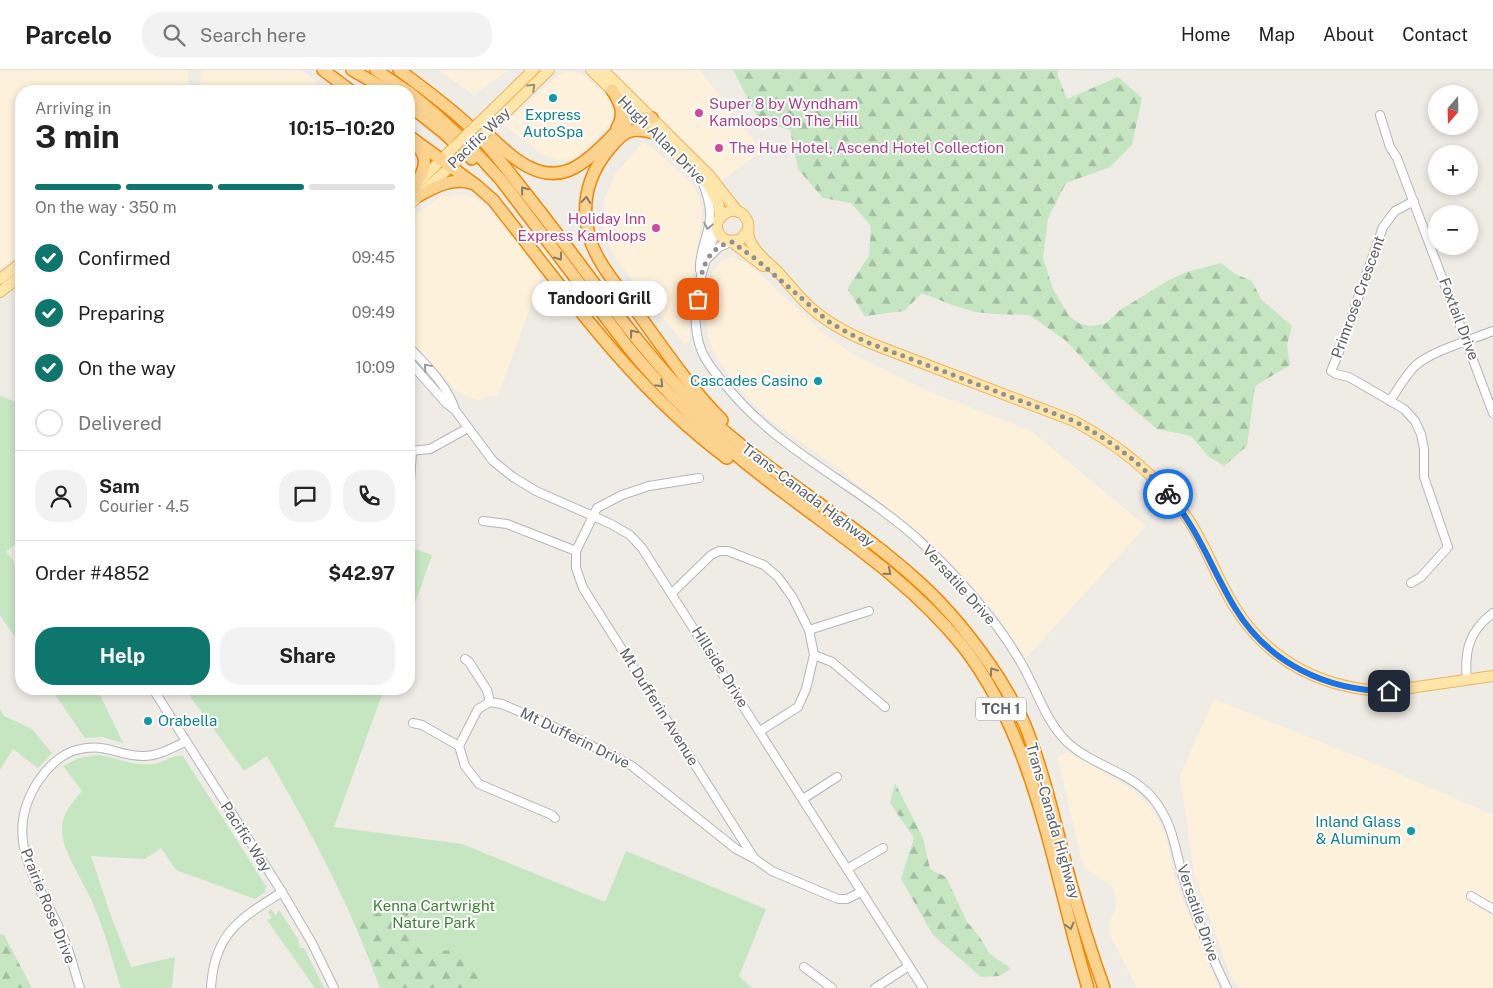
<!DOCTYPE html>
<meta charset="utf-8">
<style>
body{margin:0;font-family:"Public Sans",sans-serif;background:#f2f2f2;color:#222;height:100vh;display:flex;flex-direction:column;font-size:19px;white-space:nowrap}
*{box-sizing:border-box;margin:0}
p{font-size:16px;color:#767676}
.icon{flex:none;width:28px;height:28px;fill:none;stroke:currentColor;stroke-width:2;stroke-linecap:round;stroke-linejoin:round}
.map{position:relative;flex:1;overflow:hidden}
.panel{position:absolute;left:15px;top:15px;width:400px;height:610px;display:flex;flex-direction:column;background:#fff;border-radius:20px;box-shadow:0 2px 8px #0003}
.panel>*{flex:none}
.needle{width:32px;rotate:200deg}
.controls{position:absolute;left:1428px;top:15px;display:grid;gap:10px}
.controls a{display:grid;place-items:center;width:50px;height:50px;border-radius:50%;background:#fff;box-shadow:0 2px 8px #0003;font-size:25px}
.pin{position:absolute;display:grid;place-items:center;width:42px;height:42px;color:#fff;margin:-21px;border-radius:10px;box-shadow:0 2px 8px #0006}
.courier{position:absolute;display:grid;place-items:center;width:50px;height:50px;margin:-25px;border:4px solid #1a73e8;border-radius:50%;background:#fff;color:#222;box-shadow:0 1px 6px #0007}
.bubble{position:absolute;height:35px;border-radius:18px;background:#fff;box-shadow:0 2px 8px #0003;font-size:16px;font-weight:700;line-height:35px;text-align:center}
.head em{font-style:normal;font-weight:700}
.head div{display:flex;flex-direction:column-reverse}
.head{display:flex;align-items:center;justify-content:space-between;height:85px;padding:0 20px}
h1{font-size:32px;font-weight:700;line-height:38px}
.bar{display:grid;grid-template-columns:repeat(4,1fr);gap:8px 5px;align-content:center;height:60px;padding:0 20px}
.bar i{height:6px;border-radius:4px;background:#e0e0e0}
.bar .current{background:#0f766e}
.bar p{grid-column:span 4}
.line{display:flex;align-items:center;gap:12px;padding:0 20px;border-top:1px solid #e0e0e0}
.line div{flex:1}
.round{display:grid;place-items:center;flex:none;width:52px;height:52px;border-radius:20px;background:#f2f2f2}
ol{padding:0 20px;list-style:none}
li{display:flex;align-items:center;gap:15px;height:55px}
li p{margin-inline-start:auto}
li .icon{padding:5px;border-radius:50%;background:#0f766e;color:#fff;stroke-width:4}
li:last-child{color:#767676}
li i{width:28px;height:28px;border:2px solid #e0e0e0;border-radius:50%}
.button{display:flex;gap:10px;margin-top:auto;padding:10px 20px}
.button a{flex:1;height:58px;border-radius:20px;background:#0f766e;color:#fff;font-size:20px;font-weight:700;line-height:58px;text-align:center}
.button a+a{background:#f2f2f2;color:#222}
header{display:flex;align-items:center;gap:30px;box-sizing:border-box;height:70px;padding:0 25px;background:#fff;border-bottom:1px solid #e0e0e0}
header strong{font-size:24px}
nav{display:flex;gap:28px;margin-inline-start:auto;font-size:18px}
.search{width:350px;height:45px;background:#f2f2f2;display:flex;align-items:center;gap:12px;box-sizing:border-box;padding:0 18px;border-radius:20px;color:#767676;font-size:19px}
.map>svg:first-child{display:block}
.commercial{fill:#fdf1db}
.green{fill:#c6e6c2}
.forest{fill:url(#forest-firs)}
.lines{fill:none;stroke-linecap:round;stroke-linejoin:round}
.minor-casing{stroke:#b2b6ba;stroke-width:10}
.major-casing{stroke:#f0b45d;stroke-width:12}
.highway-casing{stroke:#f18803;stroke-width:14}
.minor{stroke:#fff;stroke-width:8}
.major{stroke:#fee6ab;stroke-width:10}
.highway{stroke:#fcd28f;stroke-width:11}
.major-bridge-casing{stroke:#f0b45d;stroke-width:12;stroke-linecap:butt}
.major-bridge{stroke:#fee6ab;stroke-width:10}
.oneway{stroke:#95907e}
.oneway2{stroke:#857e70}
.oneway3{stroke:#96999b}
.done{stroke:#909292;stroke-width:5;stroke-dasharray:0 9}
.route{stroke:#1a73e8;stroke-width:6}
.culture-dot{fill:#0f9aa8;stroke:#fff;stroke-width:2}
.hotel-dot{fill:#d1479c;stroke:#fff;stroke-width:2}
.labels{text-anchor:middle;stroke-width:4;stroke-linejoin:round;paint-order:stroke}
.shield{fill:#fff;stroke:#8e9193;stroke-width:1}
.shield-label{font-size:14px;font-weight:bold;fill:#5d6265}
.hotel-label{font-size:15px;fill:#b23c85;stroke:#fff;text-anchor:start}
.culture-label{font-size:15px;fill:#0d838f;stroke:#fff;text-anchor:end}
.street-label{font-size:15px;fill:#5d6265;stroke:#fff}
.park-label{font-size:15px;fill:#3c8335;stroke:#fff}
</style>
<header>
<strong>Parcelo</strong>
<div class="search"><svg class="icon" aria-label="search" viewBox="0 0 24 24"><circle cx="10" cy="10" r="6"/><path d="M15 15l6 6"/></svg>Search here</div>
<nav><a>Home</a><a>Map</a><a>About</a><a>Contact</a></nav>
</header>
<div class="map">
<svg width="1493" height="918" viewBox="0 0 1493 918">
<defs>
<pattern id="forest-firs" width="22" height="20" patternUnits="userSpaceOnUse" patternTransform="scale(1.25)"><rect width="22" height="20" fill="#c6e6c2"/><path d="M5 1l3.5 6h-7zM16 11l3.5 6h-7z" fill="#a4bea1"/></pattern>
</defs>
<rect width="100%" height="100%" fill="#efebe5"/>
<g class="commercial">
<polygon points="0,0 189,0 188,21 21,21 21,182 0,199"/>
<polygon points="201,0 298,0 304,2 329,21 200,21"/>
<polygon points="438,0 509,0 474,25"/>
<polygon points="612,0 700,0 762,81 721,111 713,100"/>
<polygon points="566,1 581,3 609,28 613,37 614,43 611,52 581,83 569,89 558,90 549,88 536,80 504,55 558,5"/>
<polygon points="642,73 651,76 693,115 698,125 702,139 701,154 694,194 689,246 690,270 684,274 621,196 608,175 603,157 604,130 615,104"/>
<polygon points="455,124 475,127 513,164 542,205 498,326 489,326 479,330 468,328 456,320 409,268 409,149 440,127"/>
<polygon points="731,187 744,192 762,205 822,263 853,284 928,321 1031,361 1146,456 1026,588 997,545 952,494 925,468 900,447 854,412 838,398 771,351 741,322 715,285 708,265 706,249 710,213 712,203 722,191"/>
<polygon points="1214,629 1383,697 1493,745 1493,918 1241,918 1231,907 1194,803 1180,705"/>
<polygon points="1068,682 1132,719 1150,737 1155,745 1163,758 1166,768 1175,811 1219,918 1137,918 1110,865 1110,851 1116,837 1116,828 1112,818 1108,813 1091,803 1084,797 1081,787 1057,686"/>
</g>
<g class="green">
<polygon points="0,326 21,334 21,471 6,481 21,503 21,576 0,545"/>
<polygon points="409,477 432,485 409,550"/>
<polygon points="51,619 97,619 123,673 103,667 85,668"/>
<path d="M185,619H384L334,757L462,774L605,832L626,781L766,839L739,906L752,918H380C351,837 311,761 267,686L244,701Z"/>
<polygon points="0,639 4,646 32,659 52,683 38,698 13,679 0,700"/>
<path d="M97,685C117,687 133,697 154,694C164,692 174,684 183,686L266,816L265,822L255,829L176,800L161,778L145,789L91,786L111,846L131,897L175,887L172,918H121C112,890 105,861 93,834C84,811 61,782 62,757C63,742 73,732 82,721L63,696L79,688Z"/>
<polygon points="271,839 276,846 279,840 298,869 300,878 304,878 324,918 315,918 267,850 272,848 268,842"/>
</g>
<g class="forest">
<polygon points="733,0 1058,0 1058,6 1067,29 1118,7 1142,28 1132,75 1110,97 1066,113 1048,148 1043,188 1053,219 1069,246 1080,254 1090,256 1105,254 1120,240 1169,210 1187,202 1221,193 1235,204 1252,211 1261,229 1292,256 1287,275 1290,295 1255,316 1247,376 1224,396 1208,386 1191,366 1157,359 1117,325 1065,270 1029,245 996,244 975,242 952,235 922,223 904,241 865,246 848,220 849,216 869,186 871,156 851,133 823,128 798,99 790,60 759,50"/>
<polygon points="895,713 923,768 930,799 946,807 967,852 979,866 989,883 1011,899 999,906 981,907 933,865 901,809 914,768 890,733"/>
<polygon points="403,836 408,836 408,864 422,882 455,880 472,899 483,906 484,918 380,918 363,871 353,850"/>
<polygon points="0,864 4,865 32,918 0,918"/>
</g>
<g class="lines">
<defs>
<g id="minor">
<polyline points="1380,45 1390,77 1397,88 1493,343"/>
<path d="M717,158C703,195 686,243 702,282C708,296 718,306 728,318C781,383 862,417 923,474C960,509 994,547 1020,591C1036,617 1044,649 1066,671C1093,697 1132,701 1155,731C1175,757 1175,784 1185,813C1197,849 1210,885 1227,918"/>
<polyline points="708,188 719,177 731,172"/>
<path d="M700,200C699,182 708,167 710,149C711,136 707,123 702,111"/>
<path d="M409,277C426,295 448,316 455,340"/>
<polyline points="409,291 446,333 455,340 493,391 513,407 536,421 611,454 630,465 642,478 923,918"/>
<path d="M1390,331C1398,319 1405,306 1415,296C1431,281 1471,270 1493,261"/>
<polyline points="409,381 430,379 468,358"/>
<polyline points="699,408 649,416 622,425 597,438 576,481 576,498 583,518 754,788"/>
<polyline points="410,411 412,382"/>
<polyline points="483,451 507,454 576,481"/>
<polyline points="1411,513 1421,507 1448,477 1424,407 1424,379 1421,364 1415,351 1404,339 1349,307 1336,304 1331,301 1339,282 1383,157 1395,141 1414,131"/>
<polyline points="672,523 711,485 719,481 728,481 764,495 778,507 793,528 809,560 814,585 806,619 798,637 760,661"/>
<polyline points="809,560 869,541"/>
<polyline points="814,585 832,592 885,637"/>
<polyline points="465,589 469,592 487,620 490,632"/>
<path d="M1467,610C1464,581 1469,561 1493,543"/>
<polyline points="153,619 282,822 312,873 334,918"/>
<polyline points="413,653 422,655 459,676"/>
<polyline points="803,729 837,707"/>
<polyline points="555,748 552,745 479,714 465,696 459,676 478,639 490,632 502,634 548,654 632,696 736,779 755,789 772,801 838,829 847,829 861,822"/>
<polyline points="847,799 883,778"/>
<polyline points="1471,826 1493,839"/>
<polyline points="804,897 832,918"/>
<path d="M80,918C74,900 70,881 62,864C38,811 0,768 39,710C47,698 61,684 76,680C107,672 116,686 143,686C158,686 172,678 185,672"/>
<path d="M211,918C214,864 239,849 282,822"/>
<polyline points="875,918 909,896"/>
</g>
<g id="major">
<polyline points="591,0 709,116 719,135 720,148"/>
<polyline points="603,0 709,105 738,142"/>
<polyline points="482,50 533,0"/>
<polyline points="490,58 549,0"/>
<polyline points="409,122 454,77"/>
<polyline points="409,135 462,86"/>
<path d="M748,160L740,170L728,171C699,157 735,125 747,150C750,155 747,162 749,168C754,182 769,193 779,203C789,214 798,226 810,237C831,256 856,268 883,278L1074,351C1119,375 1159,407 1188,449C1207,477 1217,510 1236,539C1270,593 1326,620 1389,621L1493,606"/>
<polyline points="732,172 763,196"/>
<polyline points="0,209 21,193"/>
<polyline points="0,222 21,206"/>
</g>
<g id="highway">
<polyline points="323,0 351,21"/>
<polyline points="352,0 389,21"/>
<polyline points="376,0 407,21"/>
<path d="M399,0C423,18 447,35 469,56C489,75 506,98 523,120C583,194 634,276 703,342C770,405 851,450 919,512C950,540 976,573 999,608C1008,623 1018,639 1025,655C1045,705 1056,758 1070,810C1080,846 1091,882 1104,918"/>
<path d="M612,20C620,32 626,44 617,58"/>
<path d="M409,22C443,49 473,78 501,110L628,277C674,334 728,381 787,425C848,471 912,514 961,574C1037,669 1053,804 1088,918"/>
<polyline points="409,35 444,63 472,89"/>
<path d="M478,55C506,81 541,123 582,93C600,81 614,63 630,48L638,47L652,48"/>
<path d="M657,64C629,55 623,62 606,83C587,108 581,135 589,165C595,192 621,220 637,242C664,279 690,318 722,350"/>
<path d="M409,66L477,116L493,130C565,221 632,318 727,388"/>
<path d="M415,116C423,102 430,90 418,77"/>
<path d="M418,126C435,117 452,107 471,113"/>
</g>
</defs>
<use href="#minor" class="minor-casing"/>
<use href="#major" class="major-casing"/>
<use href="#highway" class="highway-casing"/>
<use href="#minor" class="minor"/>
<use href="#major" class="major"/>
<use href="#highway" class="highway"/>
<defs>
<g id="major-bridge">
<polyline points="454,77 482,50"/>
<polyline points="462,86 490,58"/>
</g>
</defs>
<use href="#major-bridge" class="major-bridge-casing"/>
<use href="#major-bridge" class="major-bridge"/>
</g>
<defs><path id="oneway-chevron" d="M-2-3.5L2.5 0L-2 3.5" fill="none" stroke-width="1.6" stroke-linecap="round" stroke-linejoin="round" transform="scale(1.25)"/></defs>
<use class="oneway" href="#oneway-chevron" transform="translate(532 17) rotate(-44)"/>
<g class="oneway2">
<use href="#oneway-chevron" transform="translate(524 120) rotate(-129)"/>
<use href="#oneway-chevron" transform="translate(586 130) rotate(-84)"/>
<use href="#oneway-chevron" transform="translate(559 187) rotate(54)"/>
<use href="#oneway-chevron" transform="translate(633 263) rotate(-128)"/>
<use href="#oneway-chevron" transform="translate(660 314) rotate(46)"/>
<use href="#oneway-chevron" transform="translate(888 502) rotate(39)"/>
<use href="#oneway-chevron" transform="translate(993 601) rotate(-125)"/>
<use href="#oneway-chevron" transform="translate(1070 856) rotate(75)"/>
</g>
<g class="oneway3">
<use href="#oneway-chevron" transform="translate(708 156) rotate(102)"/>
<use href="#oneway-chevron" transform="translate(427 297) rotate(-130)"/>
</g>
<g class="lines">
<path class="done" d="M698,229C700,205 704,178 732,172L757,190L828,251C845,262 863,271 882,278L1074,351C1110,370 1141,393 1168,424"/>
<path class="route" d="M1168,424C1198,458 1212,500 1235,538C1268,593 1327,621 1389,621"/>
</g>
<g class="culture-dot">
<circle cx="553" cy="28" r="5"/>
<circle cx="818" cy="311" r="5"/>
<circle cx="148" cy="651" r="5"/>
<circle cx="1411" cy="761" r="5"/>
</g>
<g class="hotel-dot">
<circle cx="699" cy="43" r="5"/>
<circle cx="719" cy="78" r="5"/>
<circle cx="656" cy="158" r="5"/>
</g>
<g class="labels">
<rect class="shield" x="976" y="627.5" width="50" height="23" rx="4"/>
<g class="shield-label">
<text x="1001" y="644">TCH 1</text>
</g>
<g class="hotel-label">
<text x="709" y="39">Super 8 by Wyndham<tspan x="709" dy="17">Kamloops On The Hill</tspan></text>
<text x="729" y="83">The Hue Hotel, Ascend Hotel Collection</text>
<text x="646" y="154" text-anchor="end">Holiday Inn<tspan x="646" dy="17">Express Kamloops</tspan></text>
</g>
<g class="culture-label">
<text x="553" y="50" text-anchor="middle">Express<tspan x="553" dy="17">AutoSpa</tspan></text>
<text x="808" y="316">Cascades Casino</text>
<text x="158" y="656" text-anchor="start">Orabella</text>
<text x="1401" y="757">Inland Glass<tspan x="1401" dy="17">&amp; Aluminum</tspan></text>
</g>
<g class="street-label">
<text transform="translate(479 68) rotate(-44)" y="5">Pacific Way</text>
<text transform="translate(662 70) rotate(45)" y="5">Hugh Allan Drive</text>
<text transform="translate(1358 227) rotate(-70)" y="5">Primrose Crescent</text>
<text transform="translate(1459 249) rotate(69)" y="5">Foxtail Drive</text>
<text transform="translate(808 425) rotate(37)" y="5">Trans-Canada Highway</text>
<text transform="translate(959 515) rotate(48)" y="5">Versatile Drive</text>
<text transform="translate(720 597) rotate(58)" y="5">Hillside Drive</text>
<text transform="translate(659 637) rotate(58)" y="5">Mt Dufferin Avenue</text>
<text transform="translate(575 668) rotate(26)" y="5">Mt Dufferin Drive</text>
<text transform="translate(1053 751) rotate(74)" y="5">Trans-Canada Highway</text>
<text transform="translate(246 767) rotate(57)" y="5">Pacific Way</text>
<text transform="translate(48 836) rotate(68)" y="5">Prairie Rose Drive</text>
<text transform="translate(1198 843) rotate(71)" y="5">Versatile Drive</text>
</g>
<g class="park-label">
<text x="434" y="841">Kenna Cartwright<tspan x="434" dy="17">Nature Park</tspan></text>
</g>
</g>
</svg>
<div class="controls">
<a><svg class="needle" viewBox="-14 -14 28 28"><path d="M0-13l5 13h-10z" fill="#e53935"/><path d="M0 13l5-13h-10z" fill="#767676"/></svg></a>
<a>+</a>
<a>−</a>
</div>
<div class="pin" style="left:698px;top:229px;background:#ea580c"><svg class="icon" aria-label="bag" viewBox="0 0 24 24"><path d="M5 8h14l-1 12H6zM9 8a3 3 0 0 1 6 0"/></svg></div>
<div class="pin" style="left:1389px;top:621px;background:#1f2937"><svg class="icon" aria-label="home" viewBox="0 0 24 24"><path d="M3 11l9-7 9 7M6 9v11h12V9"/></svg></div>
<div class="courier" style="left:1168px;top:424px"><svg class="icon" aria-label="bike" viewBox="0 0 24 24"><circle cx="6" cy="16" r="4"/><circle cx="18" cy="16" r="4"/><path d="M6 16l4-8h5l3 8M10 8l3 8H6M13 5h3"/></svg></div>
<div class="bubble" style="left:532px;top:211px;width:135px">Tandoori Grill</div>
<section class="panel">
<div class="head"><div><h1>3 min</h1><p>Arriving in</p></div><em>10:15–10:20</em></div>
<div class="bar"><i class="current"></i><i class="current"></i><i class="current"></i><i></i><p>On the way · 350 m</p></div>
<ol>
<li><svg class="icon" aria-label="check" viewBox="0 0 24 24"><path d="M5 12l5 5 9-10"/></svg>Confirmed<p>09:45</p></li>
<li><svg class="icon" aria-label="check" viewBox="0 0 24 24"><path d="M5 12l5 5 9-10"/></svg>Preparing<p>09:49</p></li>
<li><svg class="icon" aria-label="check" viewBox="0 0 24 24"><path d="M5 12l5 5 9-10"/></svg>On the way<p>10:09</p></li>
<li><i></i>Delivered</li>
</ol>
<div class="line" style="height:90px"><a class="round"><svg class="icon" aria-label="person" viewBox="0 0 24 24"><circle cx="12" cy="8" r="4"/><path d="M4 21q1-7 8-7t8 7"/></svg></a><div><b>Sam</b><p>Courier · 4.5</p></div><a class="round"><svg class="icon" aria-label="chat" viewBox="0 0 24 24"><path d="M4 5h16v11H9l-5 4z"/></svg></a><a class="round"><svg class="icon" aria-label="phone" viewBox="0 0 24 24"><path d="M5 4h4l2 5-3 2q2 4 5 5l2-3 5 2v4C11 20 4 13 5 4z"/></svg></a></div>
<div class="line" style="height:65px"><div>Order #4852</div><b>$42.97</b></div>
<div class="button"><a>Help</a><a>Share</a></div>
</section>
</div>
